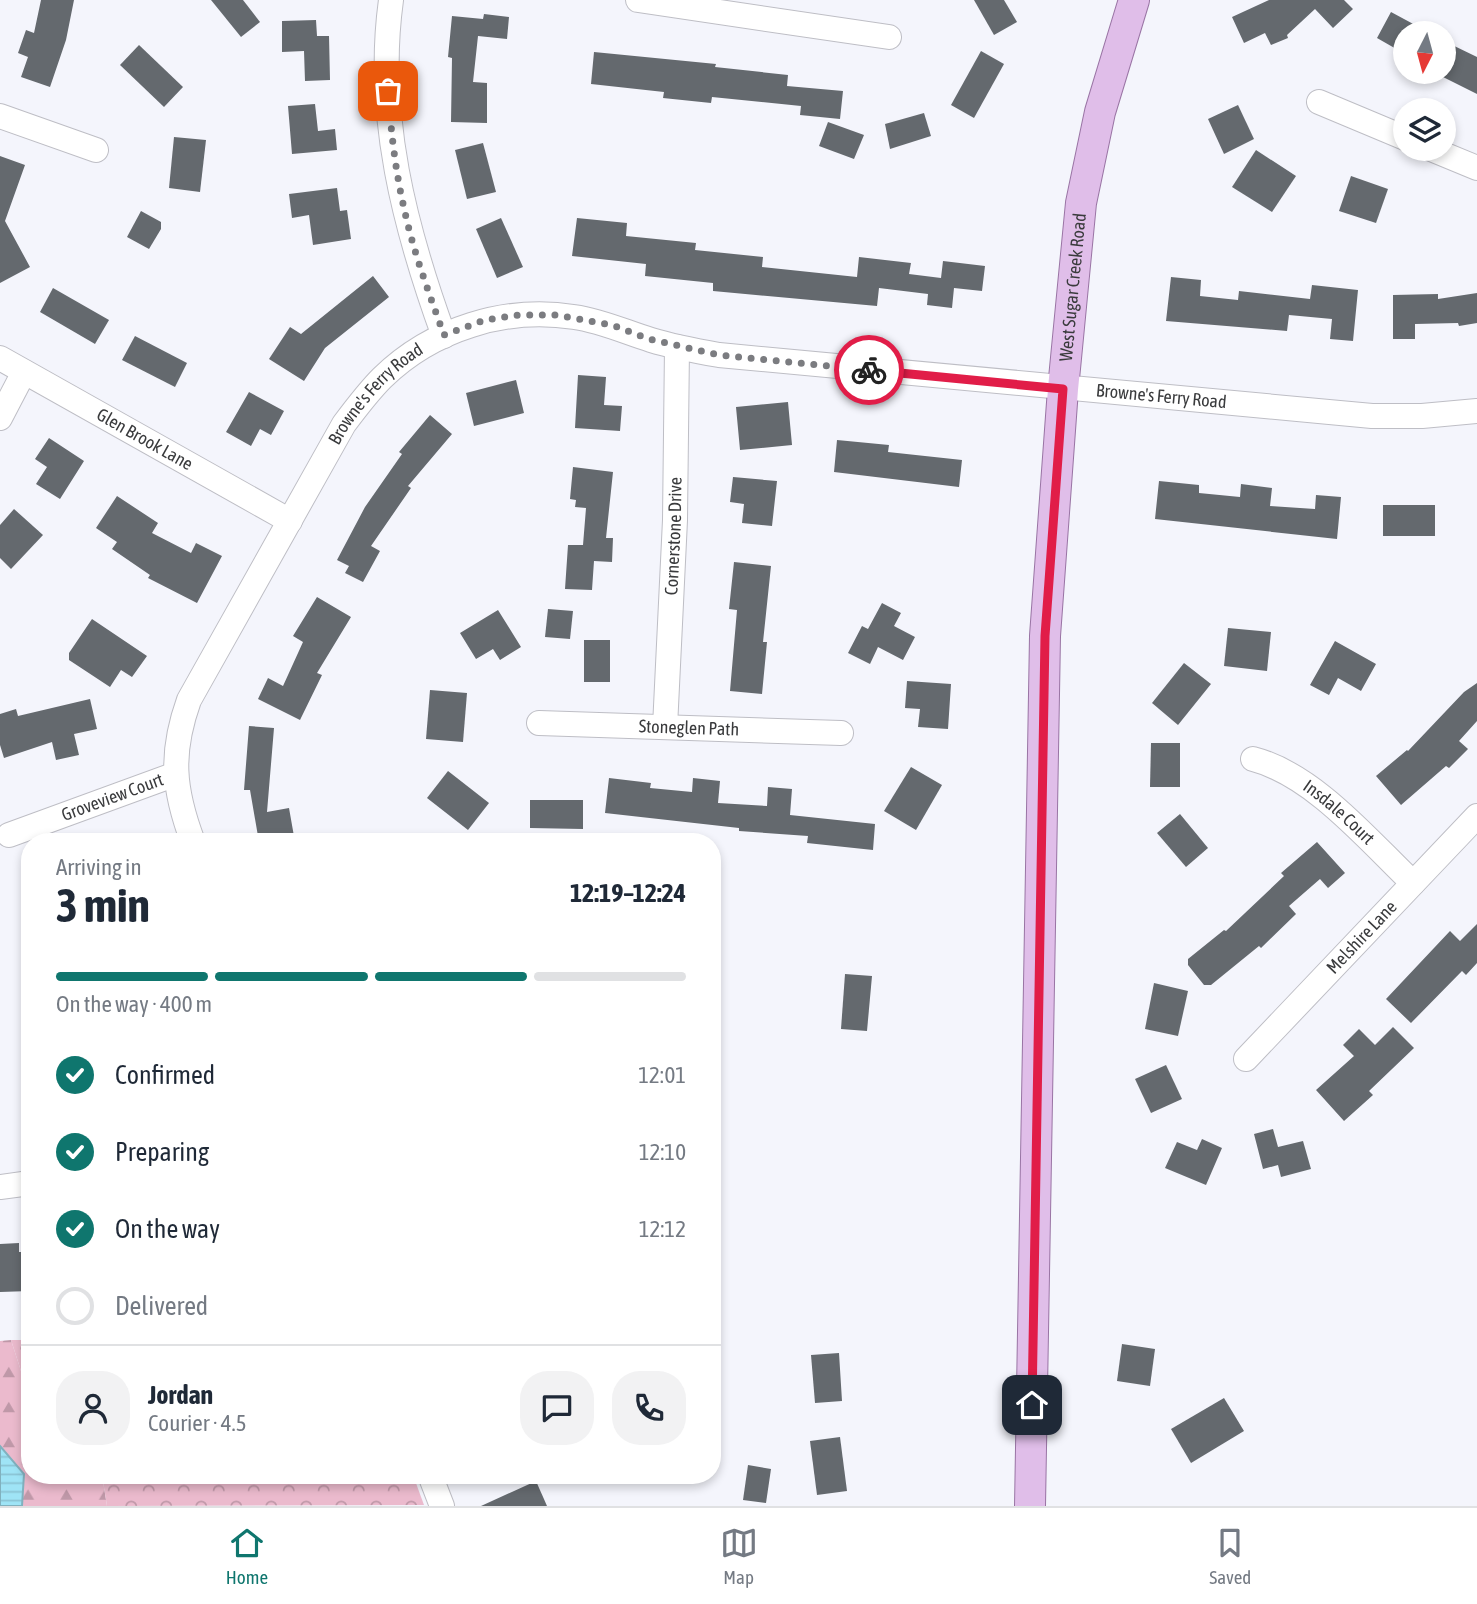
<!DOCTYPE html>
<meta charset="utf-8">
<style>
body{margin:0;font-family:"Asap Condensed",sans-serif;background:#f2f2f3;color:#1f2937;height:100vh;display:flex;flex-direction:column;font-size:26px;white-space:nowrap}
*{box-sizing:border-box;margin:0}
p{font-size:23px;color:#747a83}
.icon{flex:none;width:38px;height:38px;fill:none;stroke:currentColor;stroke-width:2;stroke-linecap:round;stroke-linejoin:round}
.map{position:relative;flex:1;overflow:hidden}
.panel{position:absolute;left:21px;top:833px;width:700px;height:651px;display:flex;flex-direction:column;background:#fff;border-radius:28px;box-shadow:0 4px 10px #0003}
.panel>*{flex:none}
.needle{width:46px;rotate:186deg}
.controls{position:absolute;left:1393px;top:21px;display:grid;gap:14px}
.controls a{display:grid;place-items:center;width:63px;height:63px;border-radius:50%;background:#fff;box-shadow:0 4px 10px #0003;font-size:35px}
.pin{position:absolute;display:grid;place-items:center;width:60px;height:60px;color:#fff;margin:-30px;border-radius:14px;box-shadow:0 4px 10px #0006}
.courier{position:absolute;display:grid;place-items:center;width:70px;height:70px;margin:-35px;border:5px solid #e11d48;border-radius:50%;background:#fff;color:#222;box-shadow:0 2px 9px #0007}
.overview em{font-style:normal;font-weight:700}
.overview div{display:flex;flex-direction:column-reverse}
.overview{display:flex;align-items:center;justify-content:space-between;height:119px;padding:0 35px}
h1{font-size:46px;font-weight:700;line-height:52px}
.bar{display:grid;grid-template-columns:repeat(4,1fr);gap:10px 7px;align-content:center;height:84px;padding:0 35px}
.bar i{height:9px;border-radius:5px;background:#e0e1e3}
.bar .selected{background:#0f766e}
.bar p{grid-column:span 4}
.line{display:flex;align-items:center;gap:18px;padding:0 35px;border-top:2px solid #e0e1e3}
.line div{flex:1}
.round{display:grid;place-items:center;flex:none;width:74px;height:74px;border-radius:28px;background:#f2f2f3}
ol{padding:0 35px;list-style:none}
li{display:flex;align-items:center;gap:21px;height:77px}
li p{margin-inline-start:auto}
li .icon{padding:7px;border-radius:50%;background:#0f766e;color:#fff;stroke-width:4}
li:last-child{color:#747a83}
li i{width:38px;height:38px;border:4px solid #e0e1e3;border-radius:50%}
.tabs{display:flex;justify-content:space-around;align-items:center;height:98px;border-top:2px solid #e0e1e3;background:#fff;font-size:19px;color:#747a83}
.tabs a{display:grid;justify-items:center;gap:4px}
.tabs .selected{color:#0f766e}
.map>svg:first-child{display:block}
.forest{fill:url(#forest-firs)}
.park{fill:url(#park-crowns)}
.water{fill:url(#water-rules);stroke:#81b1be;stroke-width:2}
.building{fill:#64696e}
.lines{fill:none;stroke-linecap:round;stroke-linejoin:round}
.minor-casing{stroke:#bebec5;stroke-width:26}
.major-casing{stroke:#9974a4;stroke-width:32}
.minor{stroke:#fff;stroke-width:24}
.major{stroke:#e0bee9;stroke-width:30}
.done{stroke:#7b7c80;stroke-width:7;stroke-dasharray:0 12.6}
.route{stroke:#e11d48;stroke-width:9}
.labels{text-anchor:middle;stroke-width:7;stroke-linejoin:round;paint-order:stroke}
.street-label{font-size:18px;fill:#3a3b3d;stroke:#f4f5fc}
</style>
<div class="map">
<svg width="1477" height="1506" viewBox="0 0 1477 1506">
<defs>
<pattern id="forest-firs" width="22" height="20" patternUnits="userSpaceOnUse" patternTransform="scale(1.75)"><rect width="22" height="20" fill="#ebbacd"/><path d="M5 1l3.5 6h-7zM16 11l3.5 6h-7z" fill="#bf98a8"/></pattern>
<pattern id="park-crowns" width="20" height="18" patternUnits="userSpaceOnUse" patternTransform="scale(1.75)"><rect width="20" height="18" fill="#ebbacd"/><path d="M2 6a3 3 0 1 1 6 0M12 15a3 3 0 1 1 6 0" fill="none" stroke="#bf98a8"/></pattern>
<pattern id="water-rules" width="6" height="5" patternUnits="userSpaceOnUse" patternTransform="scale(1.75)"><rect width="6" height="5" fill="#9fe4f6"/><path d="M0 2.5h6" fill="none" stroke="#8ac4d4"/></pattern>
</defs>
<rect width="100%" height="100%" fill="#f4f5fc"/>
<polygon class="forest" points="11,1340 30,1399 30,1475 102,1475 107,1506 0,1506 0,1341"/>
<g class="park">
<polygon points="11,1340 30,1340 30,1399"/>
<polygon points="102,1475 413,1475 424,1505 107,1506"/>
</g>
<polygon class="water" points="0,1446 24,1474 22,1506 0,1506"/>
<g class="building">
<polygon points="41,0 74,0 66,40 50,87 21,77 28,57 18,53 26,30 34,33"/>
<polygon points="211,0 243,0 260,22 241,37"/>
<polygon points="974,0 1004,0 1017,22 994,35"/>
<polygon points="1269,0 1344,0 1353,9 1333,28 1315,9 1287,35 1288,38 1271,45 1265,33 1244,43 1232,17"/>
<polygon points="1391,12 1430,33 1405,33 1405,54 1377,38"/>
<polygon points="484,14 509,17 507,39 478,36 473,82 487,83 487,123 451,122 452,58 448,57 452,16 483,19"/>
<polygon points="316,20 317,36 329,36 330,80 305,81 304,51 282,52 282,21"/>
<polygon points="1444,41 1477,57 1477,94 1433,72 1444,72"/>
<polygon points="139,45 183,87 164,107 120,65"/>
<polygon points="981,51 1004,64 974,118 951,105"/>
<polygon points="594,52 716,64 715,67 788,75 787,86 843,91 840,119 800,115 801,106 712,97 711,103 663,98 664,92 591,84"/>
<polygon points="315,104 318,131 335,129 337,150 292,154 288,106"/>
<polygon points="1238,105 1254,139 1224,154 1208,119"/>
<polygon points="924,113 931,136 890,149 885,124"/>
<polygon points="828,122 864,135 854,159 819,146"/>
<polygon points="174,137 206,140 200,192 169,188"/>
<polygon points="483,143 496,192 467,199 455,150"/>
<polygon points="1256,150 1296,176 1272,212 1232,187"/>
<polygon points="0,156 25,165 5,221 30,267 0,283"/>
<polygon points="1351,176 1388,189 1376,223 1339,211"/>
<polygon points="337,188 340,211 347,210 351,239 313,245 309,215 292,218 289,194"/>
<polygon points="141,211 161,222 161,229 149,249 127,237"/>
<polygon points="501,218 523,267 497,278 476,229"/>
<polygon points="577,218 627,223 626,236 696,243 695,250 763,257 762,267 857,277 859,257 911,263 909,274 941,278 943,261 985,266 982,291 954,288 952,308 927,305 928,294 879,288 877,306 713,291 713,283 645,276 646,264 572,256"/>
<polygon points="373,276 389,297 325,348 304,381 269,359 290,327 301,334"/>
<polygon points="1171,277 1201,280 1200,296 1238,300 1239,291 1310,299 1312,285 1358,290 1353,341 1330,339 1332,319 1289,315 1287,331 1166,321"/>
<polygon points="53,288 109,320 95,344 40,312"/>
<polygon points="1477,293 1477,323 1459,326 1458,323 1415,324 1415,339 1393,339 1393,295 1438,294 1438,299"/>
<polygon points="135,336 187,363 175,387 122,360"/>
<polygon points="578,375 606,377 604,405 622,406 620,431 575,428"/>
<polygon points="516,380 524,413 474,426 466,393"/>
<polygon points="249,392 284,411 271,435 260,429 251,446 226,432"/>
<polygon points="788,402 792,445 740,450 736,407"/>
<polygon points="430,415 452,434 408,486 411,488 371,546 380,551 363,582 345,573 349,566 337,560 365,507 402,454 399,452"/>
<polygon points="49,438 84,461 60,499 36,484 47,467 35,459"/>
<polygon points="837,440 889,445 888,452 962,460 959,487 834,472"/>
<polygon points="573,467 613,472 606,538 613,538 612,562 594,561 592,590 565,589 568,545 583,545 586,508 575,507 576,500 570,499"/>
<polygon points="733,477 777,481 772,526 742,523 744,504 730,502"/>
<polygon points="1159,481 1199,485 1199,493 1240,497 1241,484 1272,488 1270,506 1315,509 1316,495 1341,497 1337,539 1155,519"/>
<polygon points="117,496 158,523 152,533 191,553 196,543 222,556 197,603 148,578 150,575 112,549 117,542 96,528"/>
<rect x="1383" y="505" width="52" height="31"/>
<polygon points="14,509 43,535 11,569 0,558 0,525"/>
<polygon points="734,562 771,566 763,642 767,642 762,694 730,691 737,610 729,609"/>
<polygon points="317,597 351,617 317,673 322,675 300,720 258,699 268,678 283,686 303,642 293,636"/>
<polygon points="882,603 901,613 894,626 915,637 903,660 878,647 870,664 848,653 862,626 868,629"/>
<polygon points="548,609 573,611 570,639 545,637"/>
<polygon points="498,610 521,647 500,660 493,649 476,659 460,633"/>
<polygon points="92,619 147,656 132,677 121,670 110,687 69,660 69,653"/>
<polygon points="1228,628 1271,632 1267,671 1224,666"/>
<rect x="584" y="640" width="26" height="42"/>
<polygon points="1335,641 1376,664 1361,691 1338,678 1329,695 1310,685"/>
<polygon points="1184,663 1211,684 1178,725 1152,703"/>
<polygon points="907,681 951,684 948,729 918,727 920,709 905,708"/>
<polygon points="1477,683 1477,721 1459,741 1468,749 1449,768 1446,766 1401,805 1376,776 1407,750 1408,751 1464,692"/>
<polygon points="430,690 467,693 463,742 426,739"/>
<polygon points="90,699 97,729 74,734 79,755 56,760 52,742 4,758 0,745 0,714 16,709 18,716"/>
<polygon points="249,726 274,728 267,812 289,808 295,842 259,842 250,790 244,790"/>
<polygon points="1151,743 1180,743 1180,787 1150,787"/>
<polygon points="911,767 942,785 916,830 884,811"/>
<polygon points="448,771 489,803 468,830 427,798"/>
<polygon points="609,778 651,783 650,788 692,792 693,778 720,781 718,803 767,806 768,787 792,789 790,815 875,824 873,850 807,843 808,836 739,831 739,828 605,813"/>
<polygon points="530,800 583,800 583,829 530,828"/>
<polygon points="1180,814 1208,848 1186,867 1157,833"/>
<polygon points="1317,842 1345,873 1328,888 1320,879 1289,906 1296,914 1261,948 1259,946 1211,985 1204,985 1188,965 1188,959 1224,930 1226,931 1284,876 1281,873"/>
<polygon points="1477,924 1477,963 1466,975 1462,971 1411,1023 1386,999 1450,931 1460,941"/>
<polygon points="845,974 872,976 867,1031 841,1029"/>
<polygon points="1154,983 1188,991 1178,1036 1145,1029"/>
<polygon points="1393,1027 1414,1048 1369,1091 1373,1095 1344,1121 1316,1090 1354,1056 1343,1045 1359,1029 1375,1045"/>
<polygon points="1166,1065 1182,1099 1151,1113 1135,1079"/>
<polygon points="1273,1129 1278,1147 1303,1141 1311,1169 1281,1177 1278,1165 1263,1169 1254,1134"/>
<polygon points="1202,1139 1222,1148 1206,1185 1165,1168 1177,1142 1197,1150"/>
<polygon points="19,1243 19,1252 30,1252 30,1291 0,1292 0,1244"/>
<polygon points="1122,1344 1155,1349 1150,1386 1117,1381"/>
<polygon points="839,1353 842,1401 815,1403 811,1355"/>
<polygon points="1224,1398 1244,1431 1191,1463 1171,1429"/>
<polygon points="840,1437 847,1491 817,1495 810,1441"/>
<polygon points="748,1465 771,1469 766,1503 743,1500"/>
<polygon points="536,1481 547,1506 481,1506"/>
</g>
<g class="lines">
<defs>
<g id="minor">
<path d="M391,0C375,115 405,229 444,336"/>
<polyline points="638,0 889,37"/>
<polyline points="1319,102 1405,138"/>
<polyline points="0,116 96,150"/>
<polyline points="1431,149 1477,168"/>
<path id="s1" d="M0,358L290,521"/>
<polyline points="0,418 24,372"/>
<path id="s2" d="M539,723L841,733"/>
<path id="s3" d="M665,727L675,520L677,347"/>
<path id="s4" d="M1253,759C1314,775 1368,840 1413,883"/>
<path id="s5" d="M9,835L176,774"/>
<path id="s6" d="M193,842C173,789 170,753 189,700L344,424C356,408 368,392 382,378C432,329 506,306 574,317C602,321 625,332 651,340C674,347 696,351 719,355L1372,416H1422L1477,411"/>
<path id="s7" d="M1246,1059L1477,816"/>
<polyline points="0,1187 30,1183"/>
<polyline points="430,1475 442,1506"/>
</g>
<g id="major">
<path id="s8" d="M1030,1506L1045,636L1063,389L1081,203L1100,112L1134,0"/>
</g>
</defs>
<use href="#minor" class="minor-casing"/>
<use href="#major" class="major-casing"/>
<use href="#minor" class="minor"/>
<use href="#major" class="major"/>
</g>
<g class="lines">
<path class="done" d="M388,91C391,130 395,169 404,208C413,251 429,293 444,335L485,320L518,315H556L612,325L649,339L719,355L869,370"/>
<polyline class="route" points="869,370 1063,389 1045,636 1032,1405"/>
</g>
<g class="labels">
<g class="street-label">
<text dy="6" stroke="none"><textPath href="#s8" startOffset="1220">West Sugar Creek Road</textPath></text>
<text dy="6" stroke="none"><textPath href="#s6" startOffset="506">Browne's Ferry Road</textPath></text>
<text dy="6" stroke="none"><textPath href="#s6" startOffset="1325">Browne's Ferry Road</textPath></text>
<text dy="6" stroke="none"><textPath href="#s1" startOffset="166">Glen Brook Lane</textPath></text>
<text dy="6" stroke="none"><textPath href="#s3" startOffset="191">Cornerstone Drive</textPath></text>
<text dy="6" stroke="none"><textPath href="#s2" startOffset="150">Stoneglen Path</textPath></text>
<text dy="6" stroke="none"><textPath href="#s5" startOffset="110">Groveview Court</textPath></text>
<text dy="6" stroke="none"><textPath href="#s4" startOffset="102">Insdale Court</textPath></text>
<text dy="6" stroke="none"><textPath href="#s7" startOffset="168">Melshire Lane</textPath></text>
</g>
</g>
</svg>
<div class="controls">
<a><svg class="needle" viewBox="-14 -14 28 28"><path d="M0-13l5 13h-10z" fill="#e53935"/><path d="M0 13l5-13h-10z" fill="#747a83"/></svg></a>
<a><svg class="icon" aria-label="layers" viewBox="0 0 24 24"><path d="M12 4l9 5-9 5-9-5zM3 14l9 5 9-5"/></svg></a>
</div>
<div class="pin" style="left:388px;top:91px;background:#ea580c"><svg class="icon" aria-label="bag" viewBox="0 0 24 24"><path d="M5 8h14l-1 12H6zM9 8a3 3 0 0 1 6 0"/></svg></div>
<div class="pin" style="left:1032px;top:1405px;background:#1f2937"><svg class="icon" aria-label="home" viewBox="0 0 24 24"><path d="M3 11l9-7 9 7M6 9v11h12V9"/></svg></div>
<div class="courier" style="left:869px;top:370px"><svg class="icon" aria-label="bike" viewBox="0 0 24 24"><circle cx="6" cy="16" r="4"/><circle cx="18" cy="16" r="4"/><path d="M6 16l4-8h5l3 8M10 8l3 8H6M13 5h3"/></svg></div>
<section class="panel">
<div class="overview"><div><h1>3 min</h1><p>Arriving in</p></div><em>12:19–12:24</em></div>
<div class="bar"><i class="selected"></i><i class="selected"></i><i class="selected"></i><i></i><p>On the way · 400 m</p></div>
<ol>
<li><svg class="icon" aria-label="check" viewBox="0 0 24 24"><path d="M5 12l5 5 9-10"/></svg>Confirmed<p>12:01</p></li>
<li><svg class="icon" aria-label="check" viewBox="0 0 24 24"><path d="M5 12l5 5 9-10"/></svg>Preparing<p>12:10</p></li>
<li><svg class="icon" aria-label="check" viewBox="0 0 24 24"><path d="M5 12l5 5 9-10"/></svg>On the way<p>12:12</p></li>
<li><i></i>Delivered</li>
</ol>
<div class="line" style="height:126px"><a class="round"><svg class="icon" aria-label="person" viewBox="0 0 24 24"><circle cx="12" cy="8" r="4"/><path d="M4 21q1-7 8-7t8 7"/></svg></a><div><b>Jordan</b><p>Courier · 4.5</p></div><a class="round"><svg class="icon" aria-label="chat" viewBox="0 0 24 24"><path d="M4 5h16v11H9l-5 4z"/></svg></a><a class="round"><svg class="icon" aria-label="phone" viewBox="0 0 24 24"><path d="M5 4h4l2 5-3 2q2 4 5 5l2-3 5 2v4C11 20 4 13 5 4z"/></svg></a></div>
</section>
</div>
<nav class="tabs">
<a class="selected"><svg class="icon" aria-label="home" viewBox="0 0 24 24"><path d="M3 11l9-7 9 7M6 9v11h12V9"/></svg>Home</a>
<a><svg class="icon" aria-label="map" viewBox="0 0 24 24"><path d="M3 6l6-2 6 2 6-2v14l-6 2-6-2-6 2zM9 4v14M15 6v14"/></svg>Map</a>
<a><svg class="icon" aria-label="saved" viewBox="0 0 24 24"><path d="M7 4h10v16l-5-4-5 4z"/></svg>Saved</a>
</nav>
